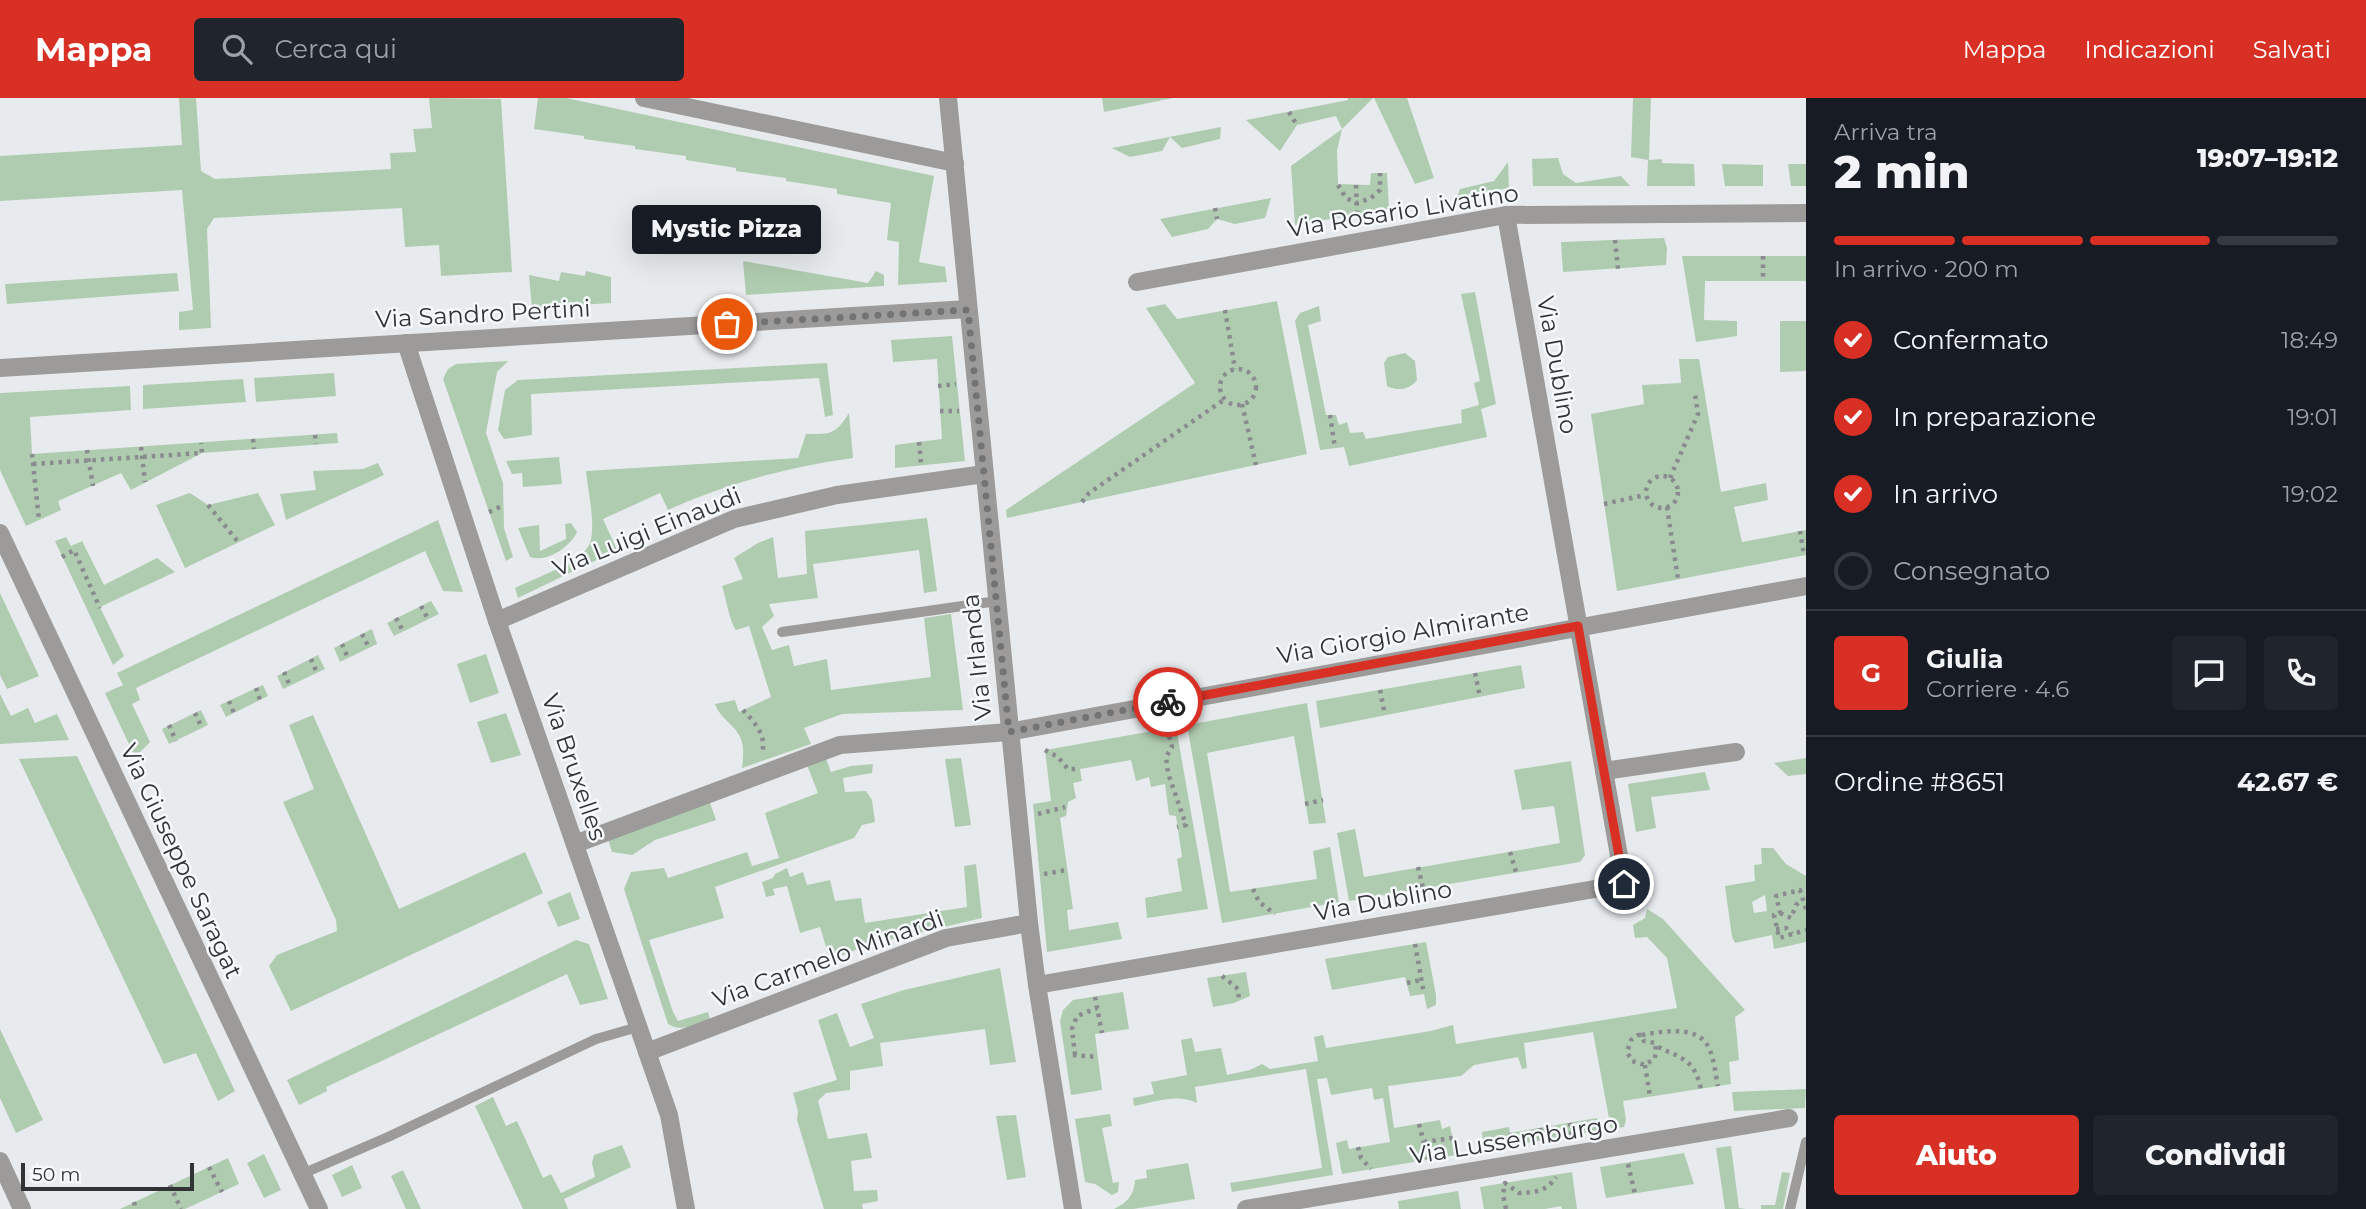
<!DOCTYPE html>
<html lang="it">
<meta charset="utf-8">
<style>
body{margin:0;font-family:Montserrat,sans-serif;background:#20242c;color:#f1f3f6;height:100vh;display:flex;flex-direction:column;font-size:26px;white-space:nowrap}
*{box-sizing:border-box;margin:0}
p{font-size:23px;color:#9ea1a6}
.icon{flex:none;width:38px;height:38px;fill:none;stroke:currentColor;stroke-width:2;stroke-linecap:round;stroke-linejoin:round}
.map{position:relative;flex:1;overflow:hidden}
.drawer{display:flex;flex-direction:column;background:#171b24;width:560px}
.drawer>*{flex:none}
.scale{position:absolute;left:21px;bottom:18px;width:173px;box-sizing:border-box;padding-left:7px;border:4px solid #313334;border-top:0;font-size:19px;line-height:24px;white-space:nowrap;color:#313334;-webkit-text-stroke:5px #f5f9fc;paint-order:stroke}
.pin{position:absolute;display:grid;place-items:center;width:60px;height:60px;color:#fff;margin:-30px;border:4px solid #fff;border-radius:50%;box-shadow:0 2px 7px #0007}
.courier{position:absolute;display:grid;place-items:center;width:70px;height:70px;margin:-35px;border:5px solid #d93025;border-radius:50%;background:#fff;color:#222;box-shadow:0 2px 9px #0007}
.bubble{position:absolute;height:49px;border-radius:7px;background:#171b24;box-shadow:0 7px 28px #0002;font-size:23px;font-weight:800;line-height:49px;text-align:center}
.summary em{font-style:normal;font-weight:800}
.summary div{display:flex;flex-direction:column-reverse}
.summary{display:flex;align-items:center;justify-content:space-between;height:119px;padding:0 28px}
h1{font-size:46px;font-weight:800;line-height:52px}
.bar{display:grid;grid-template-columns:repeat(4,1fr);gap:10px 7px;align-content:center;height:84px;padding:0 28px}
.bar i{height:9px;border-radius:5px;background:#363941}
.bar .on{background:#d93025}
.bar p{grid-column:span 4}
.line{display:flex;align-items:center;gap:18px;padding:0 28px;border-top:2px solid #363941}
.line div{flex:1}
.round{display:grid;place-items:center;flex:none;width:74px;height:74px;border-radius:7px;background:#20242c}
ol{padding:0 28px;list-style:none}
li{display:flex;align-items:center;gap:21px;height:77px}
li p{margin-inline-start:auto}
li .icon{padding:7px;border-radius:50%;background:#d93025;color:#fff;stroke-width:4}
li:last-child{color:#9ea1a6}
li i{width:38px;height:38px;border:4px solid #363941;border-radius:50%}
.button{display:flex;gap:14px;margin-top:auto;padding:14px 28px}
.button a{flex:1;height:80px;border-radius:7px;background:#d93025;color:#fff;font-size:28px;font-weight:800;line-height:80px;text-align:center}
.button a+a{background:#20242c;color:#f1f3f6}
header{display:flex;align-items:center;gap:42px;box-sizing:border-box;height:98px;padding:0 35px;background:#d93025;color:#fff}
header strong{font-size:33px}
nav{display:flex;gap:38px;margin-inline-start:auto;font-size:24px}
.search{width:490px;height:63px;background:#20242c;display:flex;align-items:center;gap:18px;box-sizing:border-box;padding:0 24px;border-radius:7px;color:#9ea1a6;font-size:26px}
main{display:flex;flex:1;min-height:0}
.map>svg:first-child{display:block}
.green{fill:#b0ccb0;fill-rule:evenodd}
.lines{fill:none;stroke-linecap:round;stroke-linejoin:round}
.path{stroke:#898c8e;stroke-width:4.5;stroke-dasharray:3.5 5;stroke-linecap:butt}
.service{stroke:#9c9b9a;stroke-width:10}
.minor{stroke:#9c9b9a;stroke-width:18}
.done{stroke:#717375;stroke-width:7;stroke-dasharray:0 12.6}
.route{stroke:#d93025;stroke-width:9}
.labels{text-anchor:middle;stroke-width:5;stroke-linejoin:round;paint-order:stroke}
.street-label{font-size:24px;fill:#313334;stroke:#f5f9fc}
</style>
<header>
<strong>Mappa</strong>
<div class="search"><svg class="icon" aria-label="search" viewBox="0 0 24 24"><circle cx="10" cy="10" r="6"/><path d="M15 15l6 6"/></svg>Cerca qui</div>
<nav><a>Mappa</a><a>Indicazioni</a><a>Salvati</a></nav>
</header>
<main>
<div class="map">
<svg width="1806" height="1111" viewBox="0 0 1806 1111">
<rect width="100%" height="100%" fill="#e7ebee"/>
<g class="green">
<polygon points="179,0 196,0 201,73 215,81 391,71 390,55 416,54 413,31 432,30 429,0 501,1 512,174 441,178 439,147 405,149 402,110 214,120 207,131 211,230 179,232 179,214 193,212 182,92 0,103 0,58 182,47"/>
<polygon points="538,0 566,0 934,78 919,164 945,169 947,184 898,187 899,144 887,142 891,105 837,96 837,91 786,83 786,80 736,73 736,70 686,62 686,58 635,51 635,48 584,41 584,38 534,31"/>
<polygon points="1102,0 1173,0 1104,14"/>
<polygon points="1348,0 1373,0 1342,31 1337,53 1338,86 1370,87 1371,75 1387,75 1389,111 1295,127 1291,68 1342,31 1336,18 1297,27 1280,53 1246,22 1348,2"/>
<polygon points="1374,0 1407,0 1434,80 1415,86"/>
<polygon points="1633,0 1651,0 1649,62 1662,61 1662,65 1694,66 1695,88 1647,88 1648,62 1631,59"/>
<polygon points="1221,29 1220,41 1182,50 1170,39 1162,53 1130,59 1112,50"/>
<polygon points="1558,60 1563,76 1576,85 1621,78 1630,88 1533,88 1532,61"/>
<polygon points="1508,64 1509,90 1457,99 1460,91 1494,83"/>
<polygon points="1722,66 1763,67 1763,88 1725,88"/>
<polygon points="1788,66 1806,66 1806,88 1791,88"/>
<polygon points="1271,100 1265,120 1235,126 1217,121 1208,131 1172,139 1160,121"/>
<polygon points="1664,140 1667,150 1666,167 1563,174 1561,144"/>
<polygon points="1682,158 1806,158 1806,183 1705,183 1704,222 1737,223 1737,238 1696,244"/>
<polygon points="743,163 868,185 876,173 884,177 884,188 746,197"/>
<polygon points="586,173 611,179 611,205 532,210 529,177 559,183 561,174 585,178"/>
<polygon points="177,175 179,193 7,206 5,186"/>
<polygon points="1475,194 1496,306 1481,311 1487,339 1349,368 1344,349 1320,352 1295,223 1300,215 1319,208 1321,223 1308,227 1326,317 1336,317 1339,327 1347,324 1350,335 1363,334 1366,341 1462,325 1461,312 1479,307 1474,285 1480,283 1461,196"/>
<polygon points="1277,203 1307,356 1007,420 1006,412 1195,285 1146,210 1165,206 1177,221"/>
<polygon points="1780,223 1806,223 1806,273 1780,274"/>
<polygon points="952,238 965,363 895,370 895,347 942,341 937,261 893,264 891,242"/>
<path d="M1405,255L1415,263L1417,282C1410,291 1398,294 1387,288L1384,265L1388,259Z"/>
<polygon points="1679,261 1699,261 1721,394 1766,385 1768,402 1734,409 1742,444 1806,432 1806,457 1617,493 1591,316 1644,306 1642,287 1681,285"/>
<polygon points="508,263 497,274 486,335 503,385 504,430 513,459 506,463 443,281 448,271 456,266"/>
<polygon points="827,265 833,317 825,319 819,280 531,296 532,337 504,341 498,332 505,292 518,282"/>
<polygon points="334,275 336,298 256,304 254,280"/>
<polygon points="243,281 246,304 143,311 143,287"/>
<polygon points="130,288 131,312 30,319 32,356 337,335 338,345 202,355 131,392 121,375 58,403 61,412 26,428 0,372 0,295"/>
<path d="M849,315L853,360C788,369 728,385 668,412L660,395L603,421L617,452L518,500L515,490C533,481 584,463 590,445C596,427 588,393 586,373L798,360L806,336C831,336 835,337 849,315Z"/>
<polygon points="559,359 562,386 523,389 522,375 512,376 506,363"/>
<polygon points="378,365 384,377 286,422 280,396 316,392 313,373 363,371"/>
<polygon points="190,395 208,407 258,395 275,427 185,470 156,407"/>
<path d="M927,420L937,493L924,495L919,452L813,466L818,500L769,506L774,518L762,529L772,552L789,547L794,568L827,561L831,592L931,579L924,520L951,516L963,612L842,616L804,630L811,646L742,670C743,660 745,646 739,637C732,625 720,620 715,606L735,602L739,614L771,599L749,528L736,532C730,525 726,500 722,488L743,481L734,460L758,445L773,439L778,480L807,476L805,433Z"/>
<polygon points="438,422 463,494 443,493 425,453 136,590 140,602 132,606 150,644 135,659 105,595 123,587 117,575"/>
<path d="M571,425L577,434C570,449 547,465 530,459L518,430L539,427L540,453L566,441L565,426Z"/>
<polygon points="66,439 71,448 82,443 104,487 157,460 175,474 100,509 124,558 113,567 55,443"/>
<polygon points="0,495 39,578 7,591 0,577"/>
<polygon points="431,503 439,516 394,538 387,525"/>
<polygon points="372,531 377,546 340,564 334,550"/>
<polygon points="486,556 499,595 470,605 457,566"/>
<polygon points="318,557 325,571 283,591 277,578"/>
<polygon points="1521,567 1525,590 1320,630 1316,603"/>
<polygon points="263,587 268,598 226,619 220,607"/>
<polygon points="0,596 11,618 28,610 35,625 57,616 69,642 0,646"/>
<polygon points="1307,605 1326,725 1309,726 1294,638 1207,655 1230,794 1317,781 1313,753 1330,749 1339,804 1222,825 1187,627"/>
<polygon points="201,612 208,627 169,646 162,631"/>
<polygon points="506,615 521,657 491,665 477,624"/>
<polygon points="313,617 399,811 525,754 543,795 291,913 269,868 277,857 337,833 336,822 283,704 314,691 289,627"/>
<polygon points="1176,629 1208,811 1147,820 1145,800 1182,793 1177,761 1182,759 1176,718 1169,717 1165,686 1151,689 1149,679 1136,683 1131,662 1080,671 1082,683 1073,685 1076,700 1068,704 1066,718 1060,720 1073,811 1067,812 1069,832 1118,824 1122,841 1047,854 1033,706 1051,703 1045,652"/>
<polygon points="77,658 235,993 218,1003 196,955 164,966 19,661"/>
<path d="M826,660L831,674L851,668L873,666L872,675L843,680L845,694L866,693L872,702L875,724L862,727L854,740L715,789L724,820L649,842L673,914L678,923L708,914L710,921C696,926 682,935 668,926L624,791L631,774L664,770L668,780L747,754L752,768L779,760L765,715L818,695L807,667Z"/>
<polygon points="961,660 971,727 955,729 945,661"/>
<polygon points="1806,660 1806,676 1788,678 1774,665"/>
<polygon points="1571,663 1585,757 1580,764 1349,803 1337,735 1355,731 1364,779 1560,745 1554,708 1522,712 1514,672"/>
<polygon points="1705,674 1710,692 1651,699 1656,730 1636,734 1628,686"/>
<polygon points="709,702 716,722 655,742 632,757 612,754 607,738"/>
<path d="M1761,750H1773L1786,766L1806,778V844L1774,851L1772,837L1735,845L1732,839L1725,788L1755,783L1754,767L1762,766ZM1765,797L1767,813L1754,815L1752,804Z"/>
<polygon points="976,766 982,820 868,847 830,862 820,829 800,835 787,788 773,791 775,797 766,799 762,784 773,780 775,776 787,770 790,779 803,774 807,787 830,782 835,803 861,800 865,825 967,809 964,768"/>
<polygon points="570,794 580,821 558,829 547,804"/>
<path d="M1647,811L1663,821L1745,912L1735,919L1739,962L1729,964L1731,986L1623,1003L1626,1022L1624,1029L1611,1031L1593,934L1524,945L1527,970L1522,971L1518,959L1474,967L1461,978L1388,988L1394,1030L1440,1022L1442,1031L1450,1028L1456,1057L1342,1076L1336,1045L1347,1042L1349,1051L1390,1044L1383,1000L1374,1002L1372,990L1331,997L1327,980L1317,981L1333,1077L1232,1094L1230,1085L1322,1070L1306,971L1195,989L1197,1005C1178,995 1154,1004 1134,1008L1133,1000L1154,996L1151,984L1187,977L1181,942L1192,940L1195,954L1221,950L1227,977L1250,972L1262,966L1270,971L1318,963L1314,939L1323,937L1326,950L1431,933L1453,927L1456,946L1677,910L1667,860L1647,839L1635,840L1633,827L1645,820Z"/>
<polygon points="576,842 589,846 608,901 580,907 567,876 326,989 327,993 299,1007 287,982"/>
<polygon points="1426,844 1436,897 1436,907 1427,911 1424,896 1410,898 1405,879 1332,892 1325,861"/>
<polygon points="1000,870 1016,964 990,967 985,931 880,945 883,968 850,973 850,992 826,995 818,1003 828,1041 867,1035 872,1060 851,1063 854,1093 877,1092 878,1103 862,1106 863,1111 824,1111 797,1022 798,1013 793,995 837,982 818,922 837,915 850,949 874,940 861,906 904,892"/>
<polygon points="1246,874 1250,898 1234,905 1213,909 1207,880"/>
<polygon points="1123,894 1129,931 1095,936 1102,992 1071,997 1060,923 1063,912 1073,902"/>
<polygon points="0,931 43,1022 16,1035 0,1000"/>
<polygon points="1806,991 1805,1010 1734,1013 1732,994"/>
<polygon points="493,999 506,1028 517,1023 543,1080 551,1076 561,1095 595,1079 592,1065 594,1057 622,1047 631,1069 564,1101 568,1111 523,1111 475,1008"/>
<polygon points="1110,1016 1112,1028 1102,1030 1113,1085 1119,1084 1118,1094 1112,1097 1095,1086 1085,1084 1075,1021"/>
<polygon points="1016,1017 1026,1079 1007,1082 996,1018"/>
<polygon points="1597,1020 1600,1033 1484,1052 1482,1034 1509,1029 1510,1035"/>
<polygon points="1731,1048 1739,1110 1746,1111 1725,1111 1716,1050"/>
<polygon points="1684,1055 1694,1086 1606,1100 1600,1069"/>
<polygon points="264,1056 281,1092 264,1100 247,1065"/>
<polygon points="228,1060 239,1086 185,1111 120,1111"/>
<path d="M1188,1065L1195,1101L1133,1111H1114C1128,1104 1134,1097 1135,1082L1147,1080L1146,1072Z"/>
<polygon points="352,1067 362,1090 342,1099 332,1077"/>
<polygon points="403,1072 421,1111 406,1111 391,1078"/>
<polygon points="1572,1074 1577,1111 1562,1111 1561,1108 1545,1111 1484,1111 1480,1089"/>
<polygon points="1782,1074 1790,1075 1783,1111 1761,1111 1761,1107 1775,1107"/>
<polygon points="1458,1093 1461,1111 1399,1111 1398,1103"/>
</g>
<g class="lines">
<g class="path">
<polyline points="1289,14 1297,27"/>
<polyline points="1338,87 1346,100 1357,105 1371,100 1380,92 1380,75"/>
<polyline points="1356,87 1357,117"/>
<polyline points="1215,110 1217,121"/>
<polyline points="1615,142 1618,171"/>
<polyline points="1763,158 1763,183"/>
<polyline points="1225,212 1235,271"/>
<circle cx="1238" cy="289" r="18"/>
<polyline points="938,288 956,286"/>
<polyline points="1242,306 1256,367"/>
<polyline points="940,313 959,313"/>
<polyline points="1330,317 1335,350"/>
<polyline points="315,337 316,346"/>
<polyline points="253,341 254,351"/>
<polyline points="919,344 921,366"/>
<polyline points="141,349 145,384"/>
<polyline points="87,352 93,388"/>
<polyline points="32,356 39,422"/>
<polyline points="33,366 202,355 201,345"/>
<circle cx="1662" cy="394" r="16"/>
<polyline points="1670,380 1698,316 1695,296"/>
<polyline points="1082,404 1089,395 1225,301"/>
<polyline points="1604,406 1645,397"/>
<polyline points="208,407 239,445"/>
<polyline points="1667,409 1678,481"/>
<polyline points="489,414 504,407"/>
<polyline points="1800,433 1804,457"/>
<polyline points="62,459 74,452 100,510"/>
<polyline points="421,508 428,521"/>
<polyline points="396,520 403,533"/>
<polyline points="362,536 369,550"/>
<polyline points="342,546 348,560"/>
<polyline points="311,561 317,575"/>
<polyline points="284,574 290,588"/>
<polyline points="1475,575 1480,599"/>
<polyline points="256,590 260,602"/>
<polyline points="1380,592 1385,617"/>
<polyline points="229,603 234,615"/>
<path d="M743,612C755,625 767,637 762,656"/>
<polyline points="195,615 202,630"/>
<polyline points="169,627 176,643"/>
<polyline points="1167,630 1172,649 1166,659 1168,675 1186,727 1177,729"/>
<polyline points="1045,652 1058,659 1068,671 1079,671"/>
<polyline points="1305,706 1323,702"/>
<polyline points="1038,716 1065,709"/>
<polyline points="1510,754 1516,774"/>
<polyline points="1418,769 1423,790"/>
<polyline points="1044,776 1067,772"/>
<polyline points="1253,791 1259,804 1275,816"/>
<polyline points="1806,811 1800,792 1776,798 1780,815 1774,817 1779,840 1806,832"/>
<polyline points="1780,815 1791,820 1796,807 1802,801"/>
<polyline points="1776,831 1786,830 1792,836"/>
<polyline points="1415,846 1424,896"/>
<polyline points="1222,878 1238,891 1239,903"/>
<polyline points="1407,885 1421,882"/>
<polyline points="1095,899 1102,935"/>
<polygon points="1638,937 1642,937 1644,943 1656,945 1655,960 1645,967 1632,963 1627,954 1631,942"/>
<path d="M1642,937C1660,934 1692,927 1706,945C1714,956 1715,975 1718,988"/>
<path d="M1658,949C1683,961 1694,961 1701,991"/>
<polyline points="1073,957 1098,959"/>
<polyline points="1075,957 1072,931 1077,918 1097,910"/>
<polyline points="1645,967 1650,999"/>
<polyline points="1570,1025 1572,1037"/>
<polyline points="1419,1026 1428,1061"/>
<polyline points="1540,1030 1541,1042"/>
<polyline points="1510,1035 1513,1047"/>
<polyline points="1424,1044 1453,1040"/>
<polyline points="1358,1049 1361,1060 1371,1071"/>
<polyline points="1628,1066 1635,1096"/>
<polyline points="209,1069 222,1094"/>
<polyline points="170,1087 181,1111"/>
<polyline points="134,1104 136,1111"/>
<path d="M1506,1111L1503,1097L1505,1085L1519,1095C1535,1094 1546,1094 1556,1079"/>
</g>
<g class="service">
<polyline points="782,534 997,503"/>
<polyline points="302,1076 388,1039 596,941 638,929"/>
<polyline points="1790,1111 1806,1044"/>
</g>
<g class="minor">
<polyline points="644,0 955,65"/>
<polyline points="948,0 1029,825 1037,887 1073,1111"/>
<polyline points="1137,184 1506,117 1806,115"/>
<polyline points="406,245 497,523 669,1017 686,1111"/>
<polyline points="0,270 968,211"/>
<polyline points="0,435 319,1111"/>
<polyline points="497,523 734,421 837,397 984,376"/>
<polyline points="1604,673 1736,654"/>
<polyline points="575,746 840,647 1009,634 1806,488"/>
<polyline points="1037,887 1624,786 1506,117"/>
<polyline points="647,954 946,840 1029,825"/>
<polyline points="0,1063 22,1111"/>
<polyline points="1246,1111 1789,1020"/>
</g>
</g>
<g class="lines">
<polyline class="done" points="727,226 968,212 1009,634 1168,604"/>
<polyline class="route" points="1168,604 1578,528 1624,786"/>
</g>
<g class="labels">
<g class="street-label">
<text transform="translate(1403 113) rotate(-9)" y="8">Via Rosario Livatino</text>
<text transform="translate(483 216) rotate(-3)" y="8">Via Sandro Pertini</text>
<text transform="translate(1557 267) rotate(80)" y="8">Via Dublino</text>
<text transform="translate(647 434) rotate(-22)" y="8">Via Luigi Einaudi</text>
<text transform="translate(1403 536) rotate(-10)" y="8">Via Giorgio Almirante</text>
<text transform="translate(977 559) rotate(-96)" y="8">Via Irlanda</text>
<text transform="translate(574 669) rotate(71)" y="8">Via Bruxelles</text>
<text transform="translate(181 763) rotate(65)" y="8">Via Giuseppe Saragat</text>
<text transform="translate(1383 803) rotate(-10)" y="8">Via Dublino</text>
<text transform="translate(828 861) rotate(-20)" y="8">Via Carmelo Minardi</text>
<text transform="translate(1514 1042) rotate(-9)" y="8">Via Lussemburgo</text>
</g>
</g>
</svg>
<div class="scale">50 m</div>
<div class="pin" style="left:727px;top:226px;background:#ea580c"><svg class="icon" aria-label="bag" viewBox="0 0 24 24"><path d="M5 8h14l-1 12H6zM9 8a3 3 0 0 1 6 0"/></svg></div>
<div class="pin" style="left:1624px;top:786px;background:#1f2937"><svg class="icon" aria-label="home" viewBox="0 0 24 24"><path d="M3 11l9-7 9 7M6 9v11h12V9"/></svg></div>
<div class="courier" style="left:1168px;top:604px"><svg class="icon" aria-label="bike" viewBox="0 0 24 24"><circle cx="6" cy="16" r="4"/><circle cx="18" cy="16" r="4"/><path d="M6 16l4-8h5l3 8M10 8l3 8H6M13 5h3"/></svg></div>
<div class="bubble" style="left:632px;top:107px;width:189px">Mystic Pizza</div>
</div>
<section class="drawer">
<div class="summary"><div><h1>2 min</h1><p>Arriva tra</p></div><em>19:07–19:12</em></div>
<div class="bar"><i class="on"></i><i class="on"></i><i class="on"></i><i></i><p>In arrivo · 200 m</p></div>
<ol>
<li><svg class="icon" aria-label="check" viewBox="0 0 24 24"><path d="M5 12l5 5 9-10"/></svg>Confermato<p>18:49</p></li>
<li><svg class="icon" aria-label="check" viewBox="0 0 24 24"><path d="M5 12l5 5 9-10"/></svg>In preparazione<p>19:01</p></li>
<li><svg class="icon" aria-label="check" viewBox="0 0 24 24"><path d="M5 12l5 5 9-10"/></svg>In arrivo<p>19:02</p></li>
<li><i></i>Consegnato</li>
</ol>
<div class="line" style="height:126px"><b class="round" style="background:#d93025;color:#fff">G</b><div><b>Giulia</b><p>Corriere · 4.6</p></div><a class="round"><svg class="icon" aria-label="chat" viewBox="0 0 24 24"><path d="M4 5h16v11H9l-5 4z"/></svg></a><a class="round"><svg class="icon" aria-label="phone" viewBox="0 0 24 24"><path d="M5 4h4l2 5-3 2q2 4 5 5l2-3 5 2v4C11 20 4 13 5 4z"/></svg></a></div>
<div class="line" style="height:91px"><div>Ordine #8651</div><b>42.67 €</b></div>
<div class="button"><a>Aiuto</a><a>Condividi</a></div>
</section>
</main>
